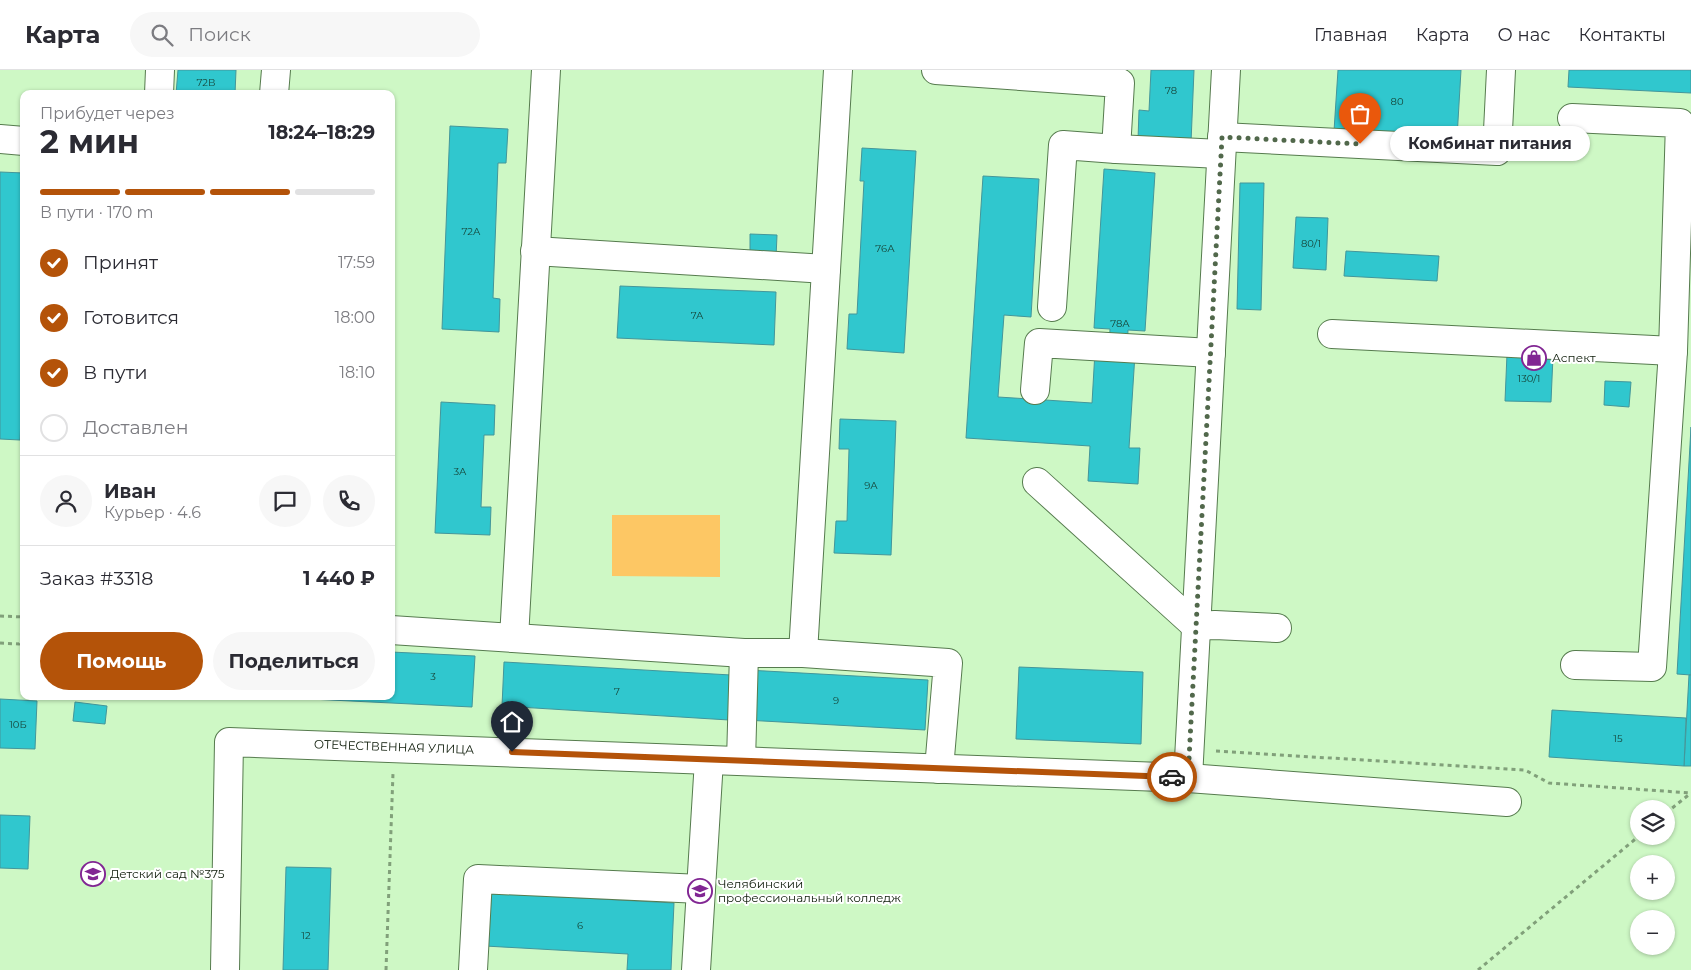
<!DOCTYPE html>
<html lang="ru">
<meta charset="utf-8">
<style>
body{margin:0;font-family:Montserrat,sans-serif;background:#f7f7f7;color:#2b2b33;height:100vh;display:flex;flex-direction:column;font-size:19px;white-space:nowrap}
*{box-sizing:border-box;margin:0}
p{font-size:16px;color:#7c7c81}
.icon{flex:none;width:28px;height:28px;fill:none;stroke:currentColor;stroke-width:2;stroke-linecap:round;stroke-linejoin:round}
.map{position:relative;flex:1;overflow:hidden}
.drawer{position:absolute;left:20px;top:20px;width:375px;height:610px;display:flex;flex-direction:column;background:#fff;border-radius:10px;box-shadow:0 1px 4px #0004}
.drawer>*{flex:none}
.controls{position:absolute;left:1630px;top:730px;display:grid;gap:10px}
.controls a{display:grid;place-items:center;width:45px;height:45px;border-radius:50%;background:#fff;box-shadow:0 1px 4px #0004;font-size:25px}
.pin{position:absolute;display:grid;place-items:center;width:42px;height:42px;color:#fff;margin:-51px -21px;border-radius:50% 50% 50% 0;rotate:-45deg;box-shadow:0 0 5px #0007}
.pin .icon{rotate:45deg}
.courier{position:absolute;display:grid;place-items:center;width:50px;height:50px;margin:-25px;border:4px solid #b45309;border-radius:50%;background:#fff;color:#222;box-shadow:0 1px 6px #0007}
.bubble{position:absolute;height:35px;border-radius:18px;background:#fff;box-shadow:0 1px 4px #0004;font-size:16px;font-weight:700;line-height:35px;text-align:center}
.summary em{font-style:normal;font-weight:700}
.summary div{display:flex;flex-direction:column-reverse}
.summary{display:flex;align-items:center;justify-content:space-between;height:85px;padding:0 20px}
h1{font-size:32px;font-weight:700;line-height:38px}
.bar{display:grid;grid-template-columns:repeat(4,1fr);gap:8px 5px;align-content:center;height:60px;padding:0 20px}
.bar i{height:6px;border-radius:4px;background:#e1e1e2}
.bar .active{background:#b45309}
.bar p{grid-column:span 4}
.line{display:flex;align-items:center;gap:12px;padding:0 20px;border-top:1px solid #e1e1e2}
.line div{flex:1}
.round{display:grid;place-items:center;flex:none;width:52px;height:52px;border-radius:26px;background:#f7f7f7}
ol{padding:0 20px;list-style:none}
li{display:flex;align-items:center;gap:15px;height:55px}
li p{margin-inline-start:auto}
li .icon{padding:5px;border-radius:50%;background:#b45309;color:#fff;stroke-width:4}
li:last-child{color:#7c7c81}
li i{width:28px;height:28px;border:2px solid #e1e1e2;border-radius:50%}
.action{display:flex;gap:10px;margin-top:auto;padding:10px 20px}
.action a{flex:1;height:58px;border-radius:30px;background:#b45309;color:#fff;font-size:20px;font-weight:700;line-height:58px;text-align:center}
.action a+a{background:#f7f7f7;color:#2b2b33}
header{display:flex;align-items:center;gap:30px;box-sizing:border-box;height:70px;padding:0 25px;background:#fff;border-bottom:1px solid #e1e1e2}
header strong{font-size:24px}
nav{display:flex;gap:28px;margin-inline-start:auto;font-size:18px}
.search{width:350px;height:45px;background:#f7f7f7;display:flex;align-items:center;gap:12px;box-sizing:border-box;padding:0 18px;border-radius:28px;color:#7c7c81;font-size:19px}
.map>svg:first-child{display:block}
.green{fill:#fdc764}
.building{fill:#30c7ce;stroke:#43969a}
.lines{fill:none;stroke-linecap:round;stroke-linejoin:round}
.minor-casing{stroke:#567b4e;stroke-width:30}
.path{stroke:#81a07a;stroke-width:3;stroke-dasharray:4 4;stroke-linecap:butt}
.minor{stroke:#fff;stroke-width:28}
.done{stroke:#51684b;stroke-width:5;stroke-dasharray:0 9}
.route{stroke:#b45309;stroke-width:6}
.labels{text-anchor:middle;stroke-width:4;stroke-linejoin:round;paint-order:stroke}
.number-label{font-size:10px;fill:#16463a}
.poi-label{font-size:12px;fill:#0d1b09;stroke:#fff;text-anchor:start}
.street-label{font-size:12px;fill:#0d1b09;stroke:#fff}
</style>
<header>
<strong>Карта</strong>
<div class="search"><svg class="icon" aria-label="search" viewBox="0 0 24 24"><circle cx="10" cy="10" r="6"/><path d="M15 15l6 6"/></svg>Поиск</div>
<nav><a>Главная</a><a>Карта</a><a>О нас</a><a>Контакты</a></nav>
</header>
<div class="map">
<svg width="1691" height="900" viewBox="0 0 1691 900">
<rect width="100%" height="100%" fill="#cef8c5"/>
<polygon class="green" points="612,445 720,445 720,507 612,506"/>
<g class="building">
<polygon points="178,0 236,0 235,24 176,24"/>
<polygon points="1151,0 1194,0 1191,73 1138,70 1139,40 1149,41"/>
<polygon points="1338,0 1461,0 1457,68 1334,61"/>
<polygon points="1569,0 1691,0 1691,23 1568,17"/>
<polygon points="450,56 508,59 506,93 498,93 493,228 500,229 499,262 442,259"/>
<polygon points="862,78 916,81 904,283 847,279 849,244 857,244 864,111 860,111"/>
<polygon points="1104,99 1155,103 1145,261 1128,260 1127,283 1135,284 1129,378 1140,378 1138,414 1088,411 1090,376 966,368 983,106 1039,109 1031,247 1004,245 998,327 1092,333 1095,281 1109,282 1110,259 1094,258"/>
<polygon points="0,102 24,103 24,284 20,370 0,369"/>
<polygon points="1240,113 1264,113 1261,240 1237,239"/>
<polygon points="1296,147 1328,148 1326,200 1293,198"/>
<polygon points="750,164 777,165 776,188 750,187"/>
<polygon points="1346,181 1439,186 1437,211 1344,206"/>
<polygon points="620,216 776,222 774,275 617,268"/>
<polygon points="1507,284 1553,286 1551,332 1505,331"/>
<polygon points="1605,311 1631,312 1629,337 1604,335"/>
<polygon points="441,332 495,335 494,365 484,365 481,437 491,437 490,465 435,463"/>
<polygon points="840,349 896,351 891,485 834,483 836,451 847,451 849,379 839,379"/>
<polygon points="1691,357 1691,605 1677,604"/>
<polygon points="391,582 475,586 472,637 290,628 290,626 391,626"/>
<polygon points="504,592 731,605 729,650 502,636"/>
<polygon points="1019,597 1143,602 1141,674 1016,669"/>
<polygon points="747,600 928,610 925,660 745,650"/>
<polygon points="1689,605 1691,605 1691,696 1684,696"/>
<polygon points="0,629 37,631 35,679 0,678"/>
<polygon points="75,632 107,636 105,654 73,651"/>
<polygon points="1552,640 1686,648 1684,696 1549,687"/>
<polygon points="0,745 30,746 28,799 0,798"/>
<polygon points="286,797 331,798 328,900 283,900"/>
<polygon points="488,823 674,833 671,900 627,900 628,884 485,876"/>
</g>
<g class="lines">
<defs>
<g id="minor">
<polyline points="936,0 1120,13 1116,79 1221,84"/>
<polyline points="159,24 160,0"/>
<polyline points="274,24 276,0"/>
<polyline points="1572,48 1680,53 1673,281 1652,597 1575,595"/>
<polyline points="1222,67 1497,81 1501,0"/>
<polyline points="0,69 24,71"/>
<polyline points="535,181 826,199"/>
<polyline points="1052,237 1063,75 1116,79"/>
<polyline points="1332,264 1673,281"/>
<polyline points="1035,320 1039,273 1211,283"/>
<polyline points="1037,412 1196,556 1215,555 1277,558"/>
<polyline points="391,560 744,583 803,583 948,593 939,699"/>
<polyline points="514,568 546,0"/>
<polyline points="803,583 838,0"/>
<polyline points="741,691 744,583"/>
<polyline points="1188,708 1226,0"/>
<polyline points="225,900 229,672 1188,708 1507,732"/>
<polyline points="473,900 478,809 701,819"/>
<polyline points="696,900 709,690"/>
</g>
</defs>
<use href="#minor" class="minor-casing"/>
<g class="path">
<polyline points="0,546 24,547"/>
<polyline points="0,573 19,574 24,570"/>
<polyline points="1216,681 1525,700 1549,713 1691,723"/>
<polyline points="1666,743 1691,723"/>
<polyline points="386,900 393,703"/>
<polyline points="1478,900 1639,766"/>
</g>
<use href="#minor" class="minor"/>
</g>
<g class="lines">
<polyline class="done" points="1172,707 1188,708 1222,67 1360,74"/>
<polyline class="route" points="512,682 1172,707"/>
</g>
<defs>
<symbol id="shop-ring" viewBox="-11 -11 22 22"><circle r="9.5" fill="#fff" stroke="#812693" stroke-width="1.5"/><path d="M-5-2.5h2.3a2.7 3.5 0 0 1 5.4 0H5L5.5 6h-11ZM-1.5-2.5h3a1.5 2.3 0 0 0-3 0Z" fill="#812693"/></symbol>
<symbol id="school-ring" viewBox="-11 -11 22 22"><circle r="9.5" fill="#fff" stroke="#812693" stroke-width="1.5"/><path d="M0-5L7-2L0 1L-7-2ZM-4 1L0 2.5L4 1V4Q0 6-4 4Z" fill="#812693"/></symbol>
<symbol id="university-ring" viewBox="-11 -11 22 22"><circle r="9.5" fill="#fff" stroke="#812693" stroke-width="1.5"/><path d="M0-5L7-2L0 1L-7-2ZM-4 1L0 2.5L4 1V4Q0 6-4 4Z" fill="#812693"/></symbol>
</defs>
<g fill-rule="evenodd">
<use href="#shop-ring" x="1520" y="274" width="28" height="28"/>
<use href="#school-ring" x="79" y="790" width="28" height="28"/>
<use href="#university-ring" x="686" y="807" width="28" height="28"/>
</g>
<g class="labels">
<g class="number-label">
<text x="206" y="16">72В</text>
<text x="1171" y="24">78</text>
<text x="1397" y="35">80</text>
<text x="471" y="165">72А</text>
<text x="1311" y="177">80/1</text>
<text x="885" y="182">76А</text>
<text x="697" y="249">7А</text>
<text x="1120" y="257">78А</text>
<text x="1529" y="312">130/1</text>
<text x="460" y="405">3А</text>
<text x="871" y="419">9А</text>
<text x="433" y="610">3</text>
<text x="617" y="625">7</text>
<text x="836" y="634">9</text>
<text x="18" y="658">10Б</text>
<text x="1618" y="672">15</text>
<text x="580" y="859">6</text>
<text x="306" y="869">12</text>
</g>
<g class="poi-label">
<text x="1552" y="292">Аспект</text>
<text x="110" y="808">Детский сад №375</text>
<text x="718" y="818">Челябинский<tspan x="718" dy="14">профессиональный колледж</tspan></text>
</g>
<g class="street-label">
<text transform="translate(394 677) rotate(2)" y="4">ОТЕЧЕСТВЕННАЯ УЛИЦА</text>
</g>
</g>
</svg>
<div class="controls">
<a><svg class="icon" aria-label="layers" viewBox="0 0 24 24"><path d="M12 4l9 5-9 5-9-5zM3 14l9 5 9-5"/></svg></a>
<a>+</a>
<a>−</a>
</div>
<div class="pin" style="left:1360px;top:74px;background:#ea580c"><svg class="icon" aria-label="bag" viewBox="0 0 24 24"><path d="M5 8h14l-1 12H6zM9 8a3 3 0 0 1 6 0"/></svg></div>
<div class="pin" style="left:512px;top:682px;background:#1f2937"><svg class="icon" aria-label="home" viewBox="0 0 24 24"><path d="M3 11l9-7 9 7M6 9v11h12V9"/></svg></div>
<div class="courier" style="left:1172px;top:707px"><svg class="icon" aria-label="car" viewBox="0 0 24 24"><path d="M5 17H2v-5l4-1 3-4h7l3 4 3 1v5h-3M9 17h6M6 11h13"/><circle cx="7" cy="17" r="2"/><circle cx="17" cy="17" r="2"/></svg></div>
<div class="bubble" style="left:1390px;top:56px;width:200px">Комбинат питания</div>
<section class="drawer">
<div class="summary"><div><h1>2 мин</h1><p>Прибудет через</p></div><em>18:24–18:29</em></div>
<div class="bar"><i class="active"></i><i class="active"></i><i class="active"></i><i></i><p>В пути · 170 m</p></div>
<ol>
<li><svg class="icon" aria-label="check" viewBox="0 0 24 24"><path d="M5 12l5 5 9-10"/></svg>Принят<p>17:59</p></li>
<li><svg class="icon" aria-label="check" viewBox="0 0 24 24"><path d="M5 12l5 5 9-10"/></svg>Готовится<p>18:00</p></li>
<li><svg class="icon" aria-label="check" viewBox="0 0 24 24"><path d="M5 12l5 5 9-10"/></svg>В пути<p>18:10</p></li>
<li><i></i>Доставлен</li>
</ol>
<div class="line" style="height:90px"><a class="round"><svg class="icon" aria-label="person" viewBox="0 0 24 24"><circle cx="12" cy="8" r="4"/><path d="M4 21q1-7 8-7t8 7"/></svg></a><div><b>Иван</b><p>Курьер · 4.6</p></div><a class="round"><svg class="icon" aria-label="chat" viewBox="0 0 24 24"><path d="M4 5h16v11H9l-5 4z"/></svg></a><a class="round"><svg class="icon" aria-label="phone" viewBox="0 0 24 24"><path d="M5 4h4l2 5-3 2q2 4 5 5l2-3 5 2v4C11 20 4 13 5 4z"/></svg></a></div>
<div class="line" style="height:65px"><div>Заказ #3318</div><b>1 440 ₽</b></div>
<div class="action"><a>Помощь</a><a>Поделиться</a></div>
</section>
</div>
